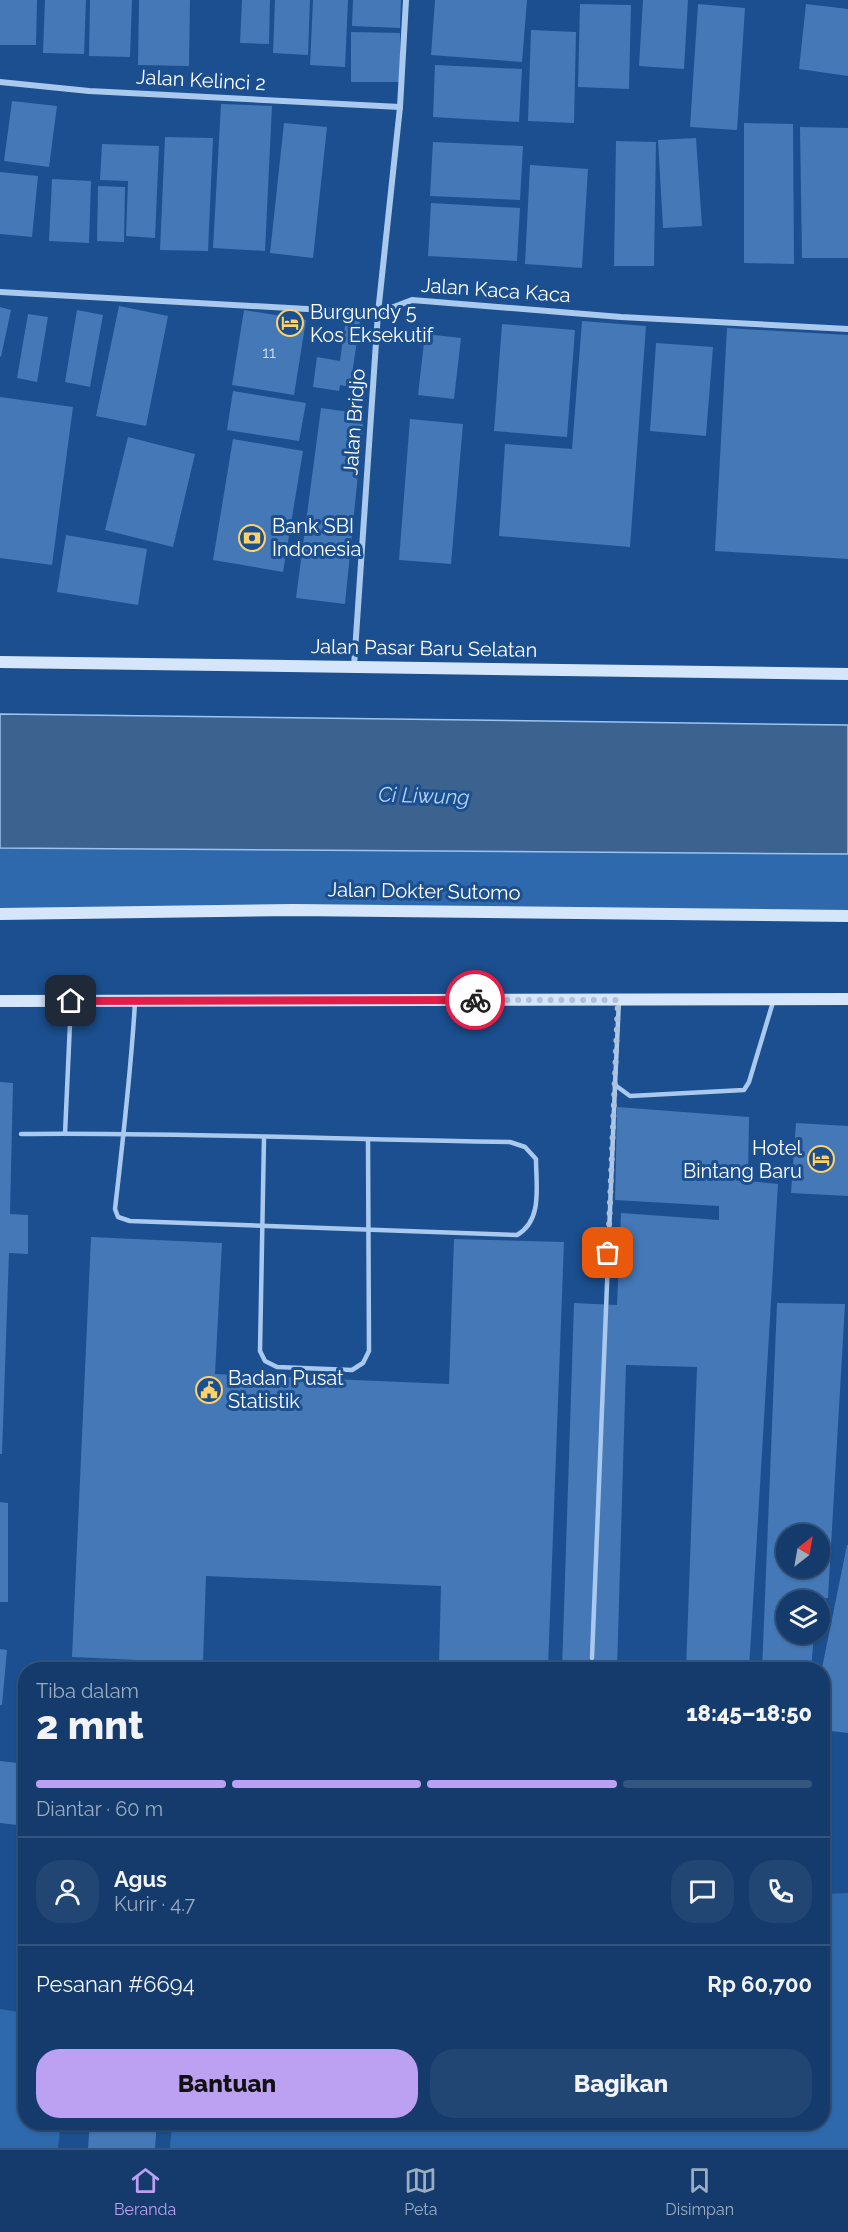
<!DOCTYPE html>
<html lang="id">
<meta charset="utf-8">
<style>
body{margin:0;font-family:Raleway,sans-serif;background:#214673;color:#f1f3f6;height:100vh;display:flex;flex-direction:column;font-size:22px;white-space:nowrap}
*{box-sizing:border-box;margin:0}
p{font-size:20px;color:#9dadc1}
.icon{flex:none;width:33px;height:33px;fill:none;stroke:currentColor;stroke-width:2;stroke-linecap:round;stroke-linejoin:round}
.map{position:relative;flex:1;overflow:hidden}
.details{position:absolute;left:18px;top:1662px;width:812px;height:468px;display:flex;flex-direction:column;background:#143b6b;border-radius:24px;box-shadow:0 2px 4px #0004,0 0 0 2px #33557e}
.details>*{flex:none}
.needle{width:39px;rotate:31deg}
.buttons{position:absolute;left:776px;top:1524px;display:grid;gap:12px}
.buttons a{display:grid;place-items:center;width:54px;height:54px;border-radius:50%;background:#143b6b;box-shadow:0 2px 4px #0004,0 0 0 2px #33557e;font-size:30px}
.pin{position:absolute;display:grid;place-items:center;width:51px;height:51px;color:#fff;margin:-26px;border-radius:12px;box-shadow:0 3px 9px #0006}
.courier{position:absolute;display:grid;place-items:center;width:60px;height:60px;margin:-30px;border:4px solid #e11d48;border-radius:50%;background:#fff;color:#222;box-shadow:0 2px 8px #0007}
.overview em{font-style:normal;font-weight:800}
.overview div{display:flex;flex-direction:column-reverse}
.overview{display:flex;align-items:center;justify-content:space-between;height:102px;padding:0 18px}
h1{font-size:39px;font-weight:800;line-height:45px}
.bar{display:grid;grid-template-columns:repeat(4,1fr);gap:9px 6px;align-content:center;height:72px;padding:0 18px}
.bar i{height:8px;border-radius:4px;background:#33557e}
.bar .on{background:#bca0f2}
.bar p{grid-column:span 4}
.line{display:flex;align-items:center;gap:15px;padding:0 18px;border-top:2px solid #33557e}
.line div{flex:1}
.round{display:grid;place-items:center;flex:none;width:63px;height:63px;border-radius:24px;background:#214673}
.button{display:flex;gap:12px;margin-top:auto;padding:12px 18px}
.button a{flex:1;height:69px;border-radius:24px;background:#bca0f2;color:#111;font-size:24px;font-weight:800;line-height:69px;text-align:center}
.button a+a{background:#214673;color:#f1f3f6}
.menu{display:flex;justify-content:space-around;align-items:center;height:84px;border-top:2px solid #33557e;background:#143b6b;font-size:16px;color:#9dadc1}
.menu a{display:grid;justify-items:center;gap:3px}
.menu .on{color:#bca0f2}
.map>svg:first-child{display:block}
.green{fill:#2e69ad}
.water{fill:#3c6290;stroke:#9cc4f0;stroke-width:1.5}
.building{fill:#4478b7;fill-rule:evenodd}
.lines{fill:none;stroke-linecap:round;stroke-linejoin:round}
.lane{stroke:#a9c9ee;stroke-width:4.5}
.street{stroke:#a9c9ee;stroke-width:6}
.secondary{stroke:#d6e6fa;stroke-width:12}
.done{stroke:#afc1d8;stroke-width:6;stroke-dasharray:0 10.8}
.route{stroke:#e11d48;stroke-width:8}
.labels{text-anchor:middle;stroke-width:6;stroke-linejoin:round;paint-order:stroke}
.number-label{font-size:16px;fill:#d0dded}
.street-label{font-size:20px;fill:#fff;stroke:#1b4f8f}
.poi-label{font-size:20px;fill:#fff;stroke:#1b4f8f;text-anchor:start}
.water-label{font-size:21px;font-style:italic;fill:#b5d3f5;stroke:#1b4f8f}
</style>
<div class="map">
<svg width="848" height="2148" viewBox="0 0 848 2148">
<rect width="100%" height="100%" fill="#1b4f8f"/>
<g class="green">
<polygon points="0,848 848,854 848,915 0,915"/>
<polygon points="848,1893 848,2148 170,2148 172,2122 822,2122 822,1894"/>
<polygon points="0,2009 25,2013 26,2122 61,2123 58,2148 0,2148"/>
</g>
<polygon class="water" points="0,714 848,725 848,854 0,848"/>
<g class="building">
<polygon points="0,0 37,0 36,45 0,45"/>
<polygon points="45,0 86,0 84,54 43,53"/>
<polygon points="90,0 132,0 130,57 89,56"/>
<polygon points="139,0 190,0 189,66 138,65"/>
<polygon points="242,0 270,0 269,44 240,43"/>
<polygon points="275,0 310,0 308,55 273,53"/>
<polygon points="313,0 348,0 345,67 310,65"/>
<polygon points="353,0 401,0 400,28 352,26"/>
<polygon points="435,0 527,0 522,62 431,55"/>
<polygon points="643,0 688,0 684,69 639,66"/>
<polygon points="580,4 631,5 629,89 578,87"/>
<polygon points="698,4 745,8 737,130 690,127"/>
<polygon points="806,4 848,9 848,76 799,69"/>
<polygon points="531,30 576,32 574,123 528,121"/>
<polygon points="351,32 400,33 400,82 351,82"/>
<polygon points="435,65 522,69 519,122 433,117"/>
<polygon points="12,101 57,106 49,167 4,161"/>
<polygon points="221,104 272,106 265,251 213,248"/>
<polygon points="284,123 327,127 313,258 270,253"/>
<polygon points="744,123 793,124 794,264 744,263"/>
<polygon points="800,127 848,128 848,258 802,258"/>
<polygon points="165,137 213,138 208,251 160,250"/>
<polygon points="696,138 702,226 663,228 658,140"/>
<polygon points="616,141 656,142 654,266 614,266"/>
<polygon points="433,142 523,146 520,200 430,196"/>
<polygon points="102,144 159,146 155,238 126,236 128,181 100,180"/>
<polygon points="530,165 588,169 582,268 525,264"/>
<polygon points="0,172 38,176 32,237 0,234"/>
<polygon points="52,179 91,181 89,243 49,241"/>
<polygon points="98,186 125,187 124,242 97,241"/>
<polygon points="431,203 520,208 517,261 428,256"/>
<polygon points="119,306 168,316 146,426 96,416"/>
<polygon points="0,307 11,310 1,357 0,356"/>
<polygon points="77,310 103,315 90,387 65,382"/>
<polygon points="244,310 306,320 294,395 232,385"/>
<polygon points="28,314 48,317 37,382 17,378"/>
<polygon points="346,319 360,321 350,387 340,385 339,391 313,387 317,357 340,361"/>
<polygon points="582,321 646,326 630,547 499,536 505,444 572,449"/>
<polygon points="502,324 575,330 567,437 494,431"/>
<polygon points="727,328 848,335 848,559 715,551"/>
<polygon points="425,334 461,338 454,399 418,395"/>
<polygon points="656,343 713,347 706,436 650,431"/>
<polygon points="233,391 306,403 299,441 227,430"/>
<polygon points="0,397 73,407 52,565 0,558"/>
<polygon points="321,408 364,414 345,604 296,598"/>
<polygon points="410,419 463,424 451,564 399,560"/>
<polygon points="128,437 195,454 173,547 105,530"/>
<polygon points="233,439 303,451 283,572 213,560"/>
<polygon points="66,535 147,549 138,605 57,592"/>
<polygon points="0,1082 13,1083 10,1214 28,1215 28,1254 9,1253 2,1454 0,1454"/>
<polygon points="617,1107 749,1117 748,1181 778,1184 749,1670 686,1670 697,1367 626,1365 617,1670 562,1670 574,1303 617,1305 621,1213 719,1220 719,1206 615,1200"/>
<polygon points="796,1123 848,1126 848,1196 791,1193"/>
<polygon points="91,1237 222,1243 215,1374 449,1384 454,1239 564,1242 548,1668 439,1663 441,1586 206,1576 203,1663 72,1657"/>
<path d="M777,1303L845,1304L828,1598L786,1600V1634H814L811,1670H762ZM786,1534H819V1568H786Z"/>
<polygon points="0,1502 8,1503 8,1602 0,1602"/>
<polygon points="847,1545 848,1545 848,1733 822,1730 822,1668"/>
<polygon points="0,1649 7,1650 2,1705 0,1705"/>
<polygon points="0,1761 26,1764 26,1826 0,1823"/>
<polygon points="822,1840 831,1841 823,1897 822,1896"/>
<polygon points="90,2122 157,2122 155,2148 88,2148"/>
</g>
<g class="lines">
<g class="lane">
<polyline points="619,1000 615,1085 630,1096 744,1090 749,1082 773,1002"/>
<path d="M21,1134C184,1132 347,1140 510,1142L525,1147L536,1159C536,1186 543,1220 517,1235L130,1221L118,1217L115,1209C123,1140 131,1072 135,1002"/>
<polyline points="65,1134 71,1001"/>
<polyline points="264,1138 260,1351 265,1361 277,1367 352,1370 363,1363 369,1351 368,1140"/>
<polyline points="592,1658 615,1085"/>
</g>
<g class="street">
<polyline points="0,82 89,91 400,107"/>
<polyline points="0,292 378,313 412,300 621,317 848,329"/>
<polyline points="354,666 378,313 400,107 406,0"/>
</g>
<g class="secondary">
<polyline points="0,662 848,674"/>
<polyline points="0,914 293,910 848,916"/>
<polyline points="0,1001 848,999"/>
</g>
</g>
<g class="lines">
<polyline class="done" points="475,1000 618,1000 608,1253"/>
<polyline class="route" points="71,1001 475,1000"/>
</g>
<defs>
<symbol id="hotel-ring" viewBox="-11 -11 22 22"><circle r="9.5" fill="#1b4f8f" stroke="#ffd166" stroke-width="1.5"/><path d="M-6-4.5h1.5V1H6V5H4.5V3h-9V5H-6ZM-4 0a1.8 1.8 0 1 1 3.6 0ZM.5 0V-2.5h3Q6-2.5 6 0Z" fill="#ffd166"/></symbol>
<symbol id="bank-ring" viewBox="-11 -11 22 22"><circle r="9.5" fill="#1b4f8f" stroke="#ffd166" stroke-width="1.5"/><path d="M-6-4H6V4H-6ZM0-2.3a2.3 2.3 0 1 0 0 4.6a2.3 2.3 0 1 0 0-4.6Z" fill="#ffd166"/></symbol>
<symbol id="civic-ring" viewBox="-11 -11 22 22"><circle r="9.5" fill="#1b4f8f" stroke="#ffd166" stroke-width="1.5"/><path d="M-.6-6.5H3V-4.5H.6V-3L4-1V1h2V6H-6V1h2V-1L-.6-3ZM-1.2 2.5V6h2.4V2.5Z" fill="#ffd166"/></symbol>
</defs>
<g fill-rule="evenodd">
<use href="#hotel-ring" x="275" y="308" width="30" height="30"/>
<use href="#bank-ring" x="237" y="523" width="30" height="30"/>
<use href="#hotel-ring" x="806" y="1144" width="30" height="30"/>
<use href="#civic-ring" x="194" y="1375" width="30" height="30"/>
</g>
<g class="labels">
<g class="number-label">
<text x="269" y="358">11</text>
</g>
<g class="street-label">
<text transform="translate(201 80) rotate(3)" y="7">Jalan Kelinci 2</text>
<text transform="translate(496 290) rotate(4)" y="7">Jalan Kaca Kaca</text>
<text transform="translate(354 422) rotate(-86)" y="7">Jalan Bridjo</text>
<text transform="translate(424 648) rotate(1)" y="7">Jalan Pasar Baru Selatan</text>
<text transform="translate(424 891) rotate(1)" y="7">Jalan Dokter Sutomo</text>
</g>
<g class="poi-label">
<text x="310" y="319">Burgundy 5<tspan x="310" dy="23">Kos Eksekutif</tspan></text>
<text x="272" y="533">Bank SBI<tspan x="272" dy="23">Indonesia</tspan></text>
<text x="802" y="1155" text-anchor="end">Hotel<tspan x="802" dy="23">Bintang Baru</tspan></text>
<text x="228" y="1385">Badan Pusat<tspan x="228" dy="23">Statistik</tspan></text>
</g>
<g class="water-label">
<text transform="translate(424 796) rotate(2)" y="7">Ci Liwung</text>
</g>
</g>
</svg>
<div class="buttons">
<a><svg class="needle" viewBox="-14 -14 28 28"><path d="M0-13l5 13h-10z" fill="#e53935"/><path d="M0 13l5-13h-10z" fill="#9dadc1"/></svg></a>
<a><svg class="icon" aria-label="layers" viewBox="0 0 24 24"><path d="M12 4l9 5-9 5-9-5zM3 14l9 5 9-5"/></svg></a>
</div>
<div class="pin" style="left:608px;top:1253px;background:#ea580c"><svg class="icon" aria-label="bag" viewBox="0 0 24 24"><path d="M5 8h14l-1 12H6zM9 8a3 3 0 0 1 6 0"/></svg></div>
<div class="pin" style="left:71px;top:1001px;background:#1f2937"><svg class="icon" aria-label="home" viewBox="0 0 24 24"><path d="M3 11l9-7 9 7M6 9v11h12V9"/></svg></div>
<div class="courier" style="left:475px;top:1000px"><svg class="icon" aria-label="bike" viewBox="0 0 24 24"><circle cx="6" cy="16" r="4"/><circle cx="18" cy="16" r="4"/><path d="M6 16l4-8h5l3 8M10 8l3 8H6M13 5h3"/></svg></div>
<section class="details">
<div class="overview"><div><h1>2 mnt</h1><p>Tiba dalam</p></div><em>18:45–18:50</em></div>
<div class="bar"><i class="on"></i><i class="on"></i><i class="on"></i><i></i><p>Diantar · 60 m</p></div>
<div class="line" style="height:108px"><a class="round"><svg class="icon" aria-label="person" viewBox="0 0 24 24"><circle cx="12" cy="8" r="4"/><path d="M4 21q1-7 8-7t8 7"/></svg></a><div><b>Agus</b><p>Kurir · 4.7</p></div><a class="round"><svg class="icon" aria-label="chat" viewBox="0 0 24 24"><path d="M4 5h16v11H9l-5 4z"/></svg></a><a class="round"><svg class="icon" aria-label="phone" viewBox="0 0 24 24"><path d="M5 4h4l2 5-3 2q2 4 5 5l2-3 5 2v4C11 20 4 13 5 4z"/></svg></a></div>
<div class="line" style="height:78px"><div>Pesanan #6694</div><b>Rp 60,700</b></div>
<div class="button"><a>Bantuan</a><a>Bagikan</a></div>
</section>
</div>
<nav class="menu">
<a class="on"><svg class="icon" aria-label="home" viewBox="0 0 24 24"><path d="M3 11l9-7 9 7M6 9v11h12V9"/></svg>Beranda</a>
<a><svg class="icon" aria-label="map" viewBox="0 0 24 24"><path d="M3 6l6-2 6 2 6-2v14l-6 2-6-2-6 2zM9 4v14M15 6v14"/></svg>Peta</a>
<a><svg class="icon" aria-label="saved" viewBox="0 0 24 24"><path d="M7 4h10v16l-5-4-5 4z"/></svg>Disimpan</a>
</nav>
